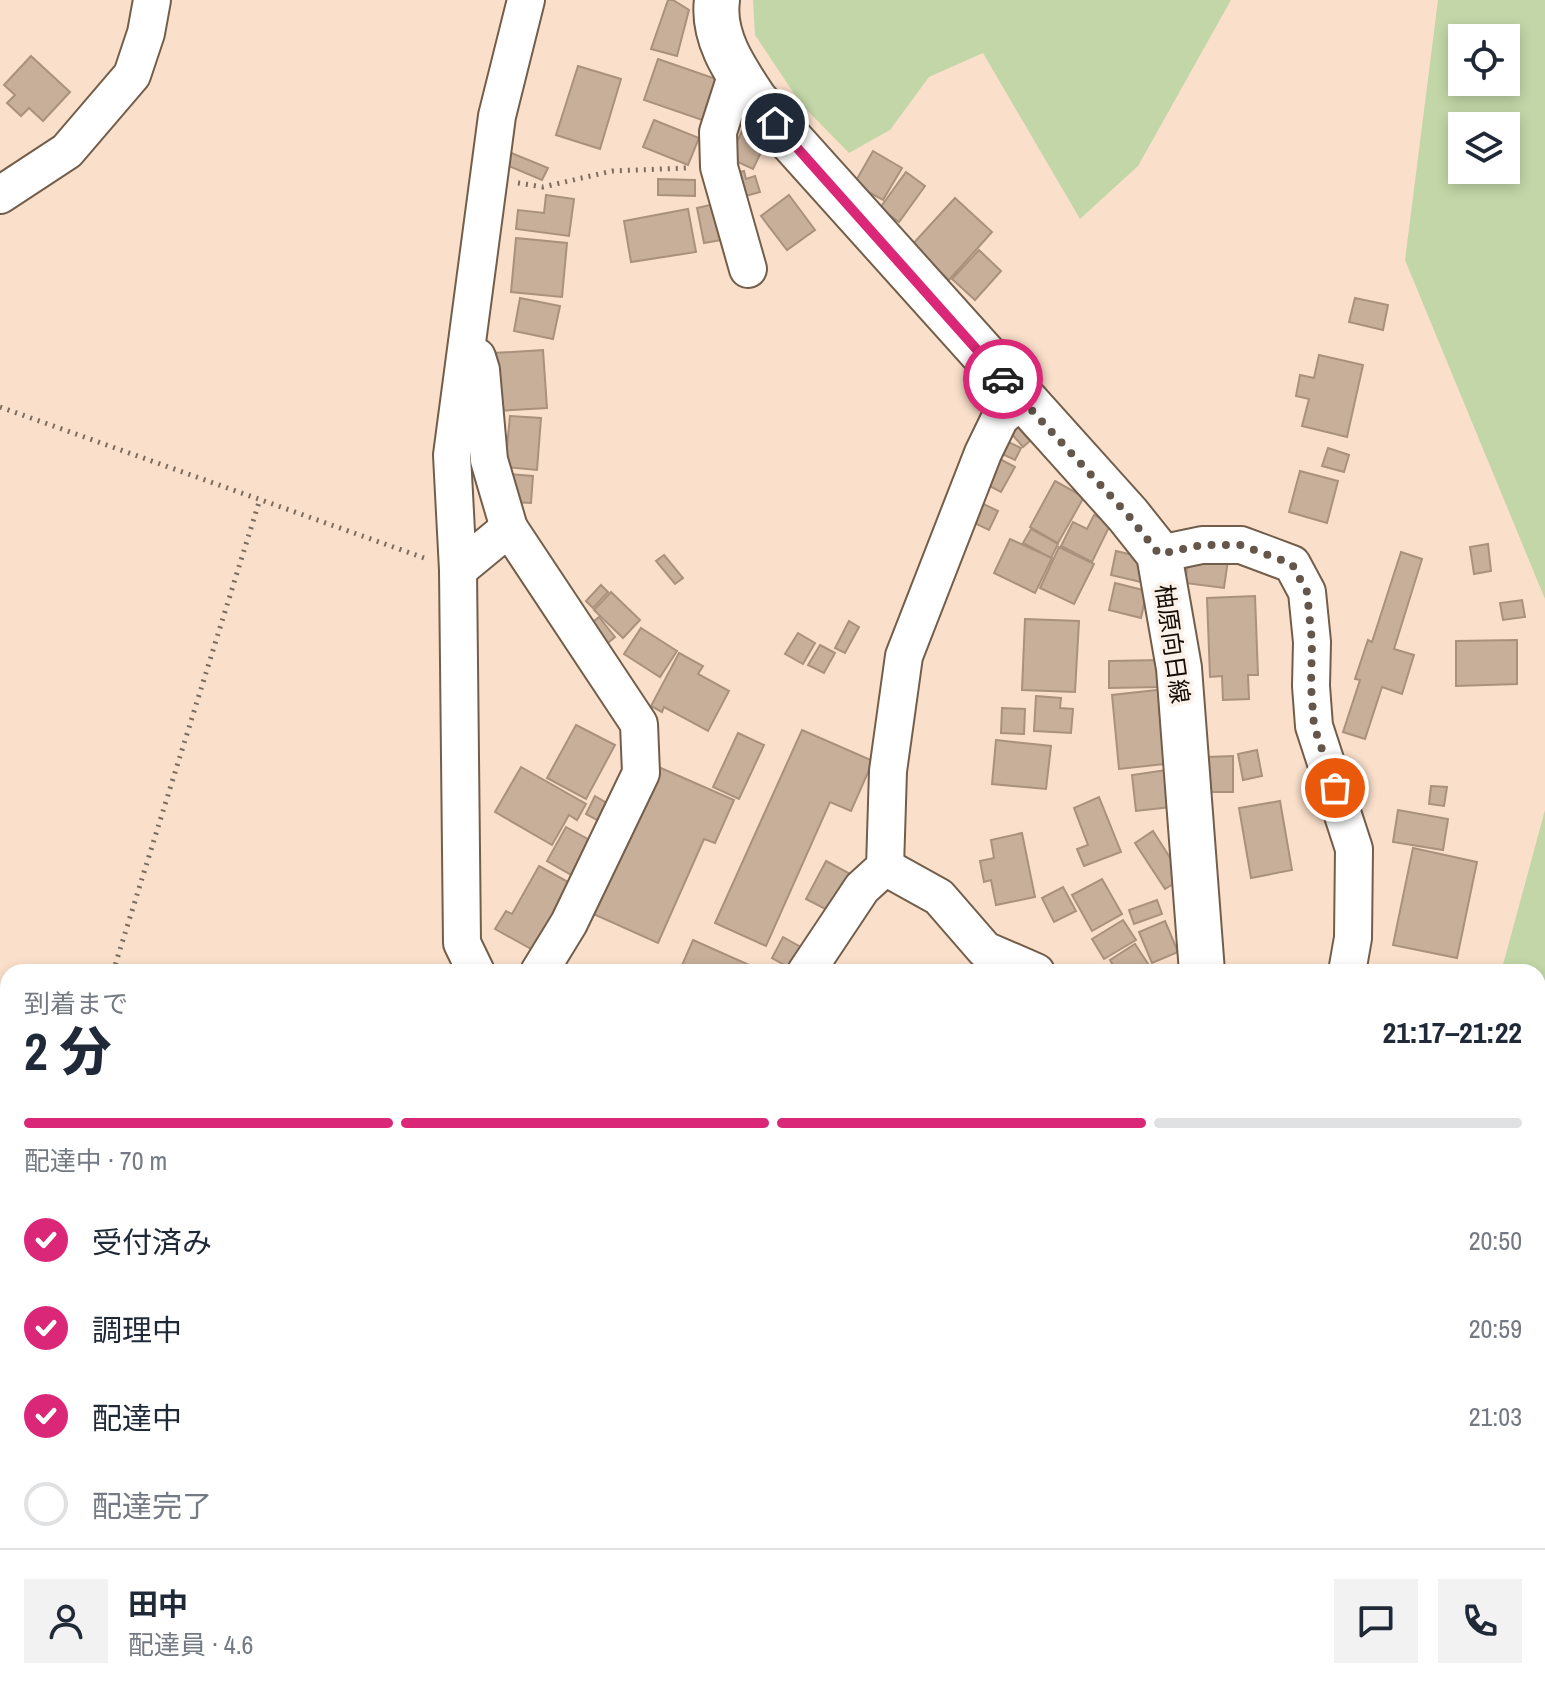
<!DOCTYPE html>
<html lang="ja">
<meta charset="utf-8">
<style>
body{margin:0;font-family:"Archivo Narrow","Noto Sans JP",sans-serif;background:#f2f2f3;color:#1f2937;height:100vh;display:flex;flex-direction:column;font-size:30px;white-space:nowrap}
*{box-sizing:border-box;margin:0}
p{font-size:26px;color:#747a83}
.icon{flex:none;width:44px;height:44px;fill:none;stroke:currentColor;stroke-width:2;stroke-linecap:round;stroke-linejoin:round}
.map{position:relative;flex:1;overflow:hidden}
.panel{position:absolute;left:0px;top:964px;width:1546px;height:744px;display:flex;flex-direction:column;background:#fff;border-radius:24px 24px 0 0;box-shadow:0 4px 12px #0003}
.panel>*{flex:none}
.fabs{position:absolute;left:1448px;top:24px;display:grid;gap:16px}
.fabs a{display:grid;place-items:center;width:72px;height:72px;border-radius:0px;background:#fff;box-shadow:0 4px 12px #0003;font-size:40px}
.pin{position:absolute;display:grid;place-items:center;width:68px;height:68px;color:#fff;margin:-34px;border:4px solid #fff;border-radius:50%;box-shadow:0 2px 8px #0007}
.courier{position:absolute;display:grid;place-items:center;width:80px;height:80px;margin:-40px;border:6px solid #db2777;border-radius:50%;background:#fff;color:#222;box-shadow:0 2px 10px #0007}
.summary em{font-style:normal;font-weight:800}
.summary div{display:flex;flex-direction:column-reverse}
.summary{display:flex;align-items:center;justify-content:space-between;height:136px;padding:0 24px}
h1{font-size:52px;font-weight:800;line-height:60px}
.bar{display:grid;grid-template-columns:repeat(4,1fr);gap:12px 8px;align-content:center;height:96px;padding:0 24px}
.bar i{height:10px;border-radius:6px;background:#e0e1e3}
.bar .selected{background:#db2777}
.bar p{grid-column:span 4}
.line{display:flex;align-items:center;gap:20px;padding:0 24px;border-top:2px solid #e0e1e3}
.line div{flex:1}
.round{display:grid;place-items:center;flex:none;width:84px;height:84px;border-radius:0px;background:#f2f2f3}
ol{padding:0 24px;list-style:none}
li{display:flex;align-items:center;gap:24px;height:88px}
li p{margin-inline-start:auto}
li .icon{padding:8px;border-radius:50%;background:#db2777;color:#fff;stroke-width:4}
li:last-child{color:#747a83}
li i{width:44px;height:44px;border:4px solid #e0e1e3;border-radius:50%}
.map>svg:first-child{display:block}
.green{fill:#c2d6a7;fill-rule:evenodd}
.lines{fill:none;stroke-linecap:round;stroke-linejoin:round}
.river{stroke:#5295a5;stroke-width:56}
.building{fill:#c8af9a;stroke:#a9917d;stroke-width:2}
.minor-casing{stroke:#735e4b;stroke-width:40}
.secondary-casing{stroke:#735e4b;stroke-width:48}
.primary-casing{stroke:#735e4b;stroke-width:48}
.path{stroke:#7c6c5f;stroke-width:5;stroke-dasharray:2 6;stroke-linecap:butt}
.minor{stroke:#fff;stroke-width:36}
.secondary{stroke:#fff;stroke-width:44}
.primary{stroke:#fff;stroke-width:44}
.done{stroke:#64564a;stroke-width:8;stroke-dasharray:0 14.4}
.route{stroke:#db2777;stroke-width:10}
.labels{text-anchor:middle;stroke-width:7;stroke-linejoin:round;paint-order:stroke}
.street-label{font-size:24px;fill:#130b05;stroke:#fbf1e8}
</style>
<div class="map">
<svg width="1545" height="1708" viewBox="0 0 1545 1708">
<rect width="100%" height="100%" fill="#fae0cb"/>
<g class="green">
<polygon points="753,0 1231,0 1138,166 1080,219 983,53 929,77 890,130 849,153 801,104 755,35"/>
<path d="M1438,0H1545V599L1405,260ZM1506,38V82H1462V38ZM1506,126V170H1462V126Z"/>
<polygon points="1545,810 1545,1334 1538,1327 1538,972 1501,972"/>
</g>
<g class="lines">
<g class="river">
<polyline points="0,1308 8,1315"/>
<polyline points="370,1700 374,1708"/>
</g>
</g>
<g class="building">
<polygon points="668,0 673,0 689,10 677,56 651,49"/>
<polygon points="31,56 70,92 43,121 29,108 21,116 7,103 15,95 4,85"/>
<polygon points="658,59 722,81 708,122 644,100"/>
<polygon points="578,66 621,79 600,149 556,135"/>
<polygon points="654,120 699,138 688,165 643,147"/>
<polygon points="744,127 768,138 753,169 729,158"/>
<polygon points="873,151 902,168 883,200 854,184"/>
<polygon points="509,152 548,168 542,180 504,164"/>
<polygon points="744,171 746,179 755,176 760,192 738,198 731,174"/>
<polygon points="906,172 925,186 899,222 880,208"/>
<polygon points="658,179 695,180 695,196 658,195"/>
<polygon points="546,195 574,199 569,236 516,229 518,210 544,213"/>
<polygon points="789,195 815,230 787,250 761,216"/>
<polygon points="955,198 992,232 949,280 911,246"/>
<polygon points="719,203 727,239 704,243 697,208"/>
<polygon points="688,209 696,252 631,262 624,221"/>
<polygon points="516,238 567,243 562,297 511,292"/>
<polygon points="979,250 1001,271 975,300 952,279"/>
<polygon points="520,298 560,306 553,339 514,331"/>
<polygon points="1355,298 1388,305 1383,330 1349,322"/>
<polygon points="543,350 547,408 497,411 494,353"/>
<polygon points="1319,355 1363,365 1347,437 1302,426 1309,399 1296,396 1300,375 1314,378"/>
<polygon points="510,416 541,418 537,470 505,467"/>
<polygon points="1018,427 1030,441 1023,447 1011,433"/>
<polygon points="1004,440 1021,448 1015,460 998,452"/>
<polygon points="1328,448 1349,455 1344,472 1322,466"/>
<polygon points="996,457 1015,467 1001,492 982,482"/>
<polygon points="1300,471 1338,481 1327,523 1289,512"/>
<polygon points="508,474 533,476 531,503 506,502"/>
<polygon points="1055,481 1084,497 1058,543 1030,527"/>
<polygon points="975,500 998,511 989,530 966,519"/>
<polygon points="1094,515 1111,523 1092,562 1061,546 1073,522 1087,529"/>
<polygon points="1031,529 1058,544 1051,558 1023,543"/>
<polygon points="1010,539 1052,558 1035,593 994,573"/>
<polygon points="1488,544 1491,571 1474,574 1470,547"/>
<polygon points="1059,547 1094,564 1074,604 1040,588"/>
<polygon points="1116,551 1146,558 1141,582 1111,575"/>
<polygon points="1401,552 1422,559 1394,649 1414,655 1402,694 1382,687 1365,739 1343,732 1360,680 1355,679 1368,640 1372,642"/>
<polygon points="664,555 683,578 675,584 656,561"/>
<polygon points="1189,555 1228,560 1224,588 1185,583"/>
<polygon points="1115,583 1147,591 1141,618 1109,610"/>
<polygon points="601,585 608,592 593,608 586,601"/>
<polygon points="611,592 640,620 623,638 594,610"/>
<polygon points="1255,596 1258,675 1248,675 1249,699 1223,700 1222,676 1210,677 1207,598"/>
<polygon points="1522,600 1525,617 1503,620 1500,603"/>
<polygon points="599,617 615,637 604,646 588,626"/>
<polygon points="1025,619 1079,621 1075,692 1022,690"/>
<polygon points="849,621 859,627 845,653 835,648"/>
<polygon points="641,628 677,651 660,677 624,654"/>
<polygon points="798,633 815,643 803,664 785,654"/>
<polygon points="1517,640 1517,684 1456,686 1456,641"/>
<polygon points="820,645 835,653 824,673 808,665"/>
<polygon points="679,653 703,666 698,674 729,691 708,731 664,707 662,712 651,706"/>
<polygon points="1161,660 1161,687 1109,688 1109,661"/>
<polygon points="1165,689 1173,763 1119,769 1112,695"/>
<polygon points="1036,696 1061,698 1060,708 1073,709 1071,733 1034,731"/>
<polygon points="1002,708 1025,709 1024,734 1001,733"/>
<polygon points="576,725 615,745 586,799 547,778"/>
<polygon points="802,730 873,761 851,811 830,802 766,946 715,923"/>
<polygon points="738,733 764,745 739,799 713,787"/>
<polygon points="996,740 1051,746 1046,789 992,784"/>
<polygon points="1257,750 1262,776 1243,780 1238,754"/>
<polygon points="1233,756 1233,792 1206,792 1206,757"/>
<polygon points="654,765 734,800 715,843 704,839 658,943 589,912"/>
<polygon points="521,767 586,804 577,820 569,815 552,845 495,812"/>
<polygon points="1167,770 1171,807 1136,811 1132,775"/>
<polygon points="1431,786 1447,787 1444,806 1429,804"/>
<polygon points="595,796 617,809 608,826 586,814"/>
<polygon points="1099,797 1121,852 1084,866 1077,849 1088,845 1074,808"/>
<polygon points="1280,801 1292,870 1251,878 1239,808"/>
<polygon points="1398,810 1448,819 1443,850 1393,842"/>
<polygon points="566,827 593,842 575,877 547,861"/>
<polygon points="1153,831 1183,878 1165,889 1135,843"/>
<polygon points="1022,833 1035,897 996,905 991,880 984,882 980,861 994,858 991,840"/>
<polygon points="1413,848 1477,862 1457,958 1393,945"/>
<polygon points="826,861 854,876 835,914 806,899"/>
<polygon points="539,866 577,887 540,954 495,929 506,911 512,914"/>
<polygon points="1102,879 1122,914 1092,931 1072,895"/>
<polygon points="1063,887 1076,911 1054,922 1042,898"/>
<polygon points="1157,900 1162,914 1134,924 1129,910"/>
<polygon points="1123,920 1136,940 1104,959 1092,939"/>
<polygon points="1165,921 1178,952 1152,963 1139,932"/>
<polygon points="783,937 810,952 797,972 772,958"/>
<polygon points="693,940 765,972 679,972"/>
<polygon points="1135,944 1150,967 1141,972 1117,972 1110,960"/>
<polygon points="1545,1690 1545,1708 1520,1708 1531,1700 1538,1700 1538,1695"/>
<polygon points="1147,1700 1164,1700 1173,1708 1146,1708"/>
<polygon points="1225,1700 1256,1700 1257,1707 1275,1704 1276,1708 1226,1708"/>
<rect x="1301" y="1700" width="53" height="8"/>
<polygon points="1373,1700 1465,1700 1472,1708 1380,1708"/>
</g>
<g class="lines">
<defs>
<g id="minor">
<polyline points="737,73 718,132 719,167 748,269"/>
<polyline points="0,195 67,151 132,75 146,33 152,0"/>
<polyline points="477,357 481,370 489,460 509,528"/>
<polyline points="1159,554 1202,545 1241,545 1292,564 1307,592 1312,642 1311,686 1314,726 1354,849 1353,938 1347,972"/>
<polyline points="458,570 509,528 639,724 641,773 569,923 539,972"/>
<polyline points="885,867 939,897 985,950 1036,972"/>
<polyline points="476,972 462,943 458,570 452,455 497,116 526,0"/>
<polyline points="806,972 862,888 885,867 888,771 904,656 983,453 1000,418 1022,399"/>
<polyline points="1538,1511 1545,1517"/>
<polyline points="125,1708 127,1700"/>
</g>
<g id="secondary">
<path d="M717,0C712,37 735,70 755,100L1128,515L1159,554L1179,668L1202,972"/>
<polyline points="1207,1700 1209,1708"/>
</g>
<g id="primary">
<polyline points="0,1228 8,1236"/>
<polyline points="548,1700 563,1708"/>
</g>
</defs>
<use href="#minor" class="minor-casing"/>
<use href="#secondary" class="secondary-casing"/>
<use href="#primary" class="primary-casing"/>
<g class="path">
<polyline points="518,183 543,187 612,171 686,168"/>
<polyline points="0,407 427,559"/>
<polyline points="113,972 260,499"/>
<polyline points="0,1095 8,1089"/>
<polyline points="325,1700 330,1708"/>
</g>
<use href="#minor" class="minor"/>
<use href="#secondary" class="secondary"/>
<use href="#primary" class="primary"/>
</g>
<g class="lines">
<polyline class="done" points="1003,379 1128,515 1159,554 1202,545 1241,545 1292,564 1307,592 1312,642 1311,686 1314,726 1335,788"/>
<polyline class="route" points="775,123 1003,379"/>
</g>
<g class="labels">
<g class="street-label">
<text transform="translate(1172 644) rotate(82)" y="8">柚原向日線</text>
</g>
</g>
</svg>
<div class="fabs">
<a><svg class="icon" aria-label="locate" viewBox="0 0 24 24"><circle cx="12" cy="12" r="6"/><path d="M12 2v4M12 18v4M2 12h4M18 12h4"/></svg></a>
<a><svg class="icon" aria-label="layers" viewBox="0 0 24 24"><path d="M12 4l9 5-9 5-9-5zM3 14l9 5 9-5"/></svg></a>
</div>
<div class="pin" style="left:1335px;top:788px;background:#ea580c"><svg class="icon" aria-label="bag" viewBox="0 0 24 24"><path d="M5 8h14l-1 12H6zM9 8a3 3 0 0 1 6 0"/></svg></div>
<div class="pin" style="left:775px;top:123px;background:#1f2937"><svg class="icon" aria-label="home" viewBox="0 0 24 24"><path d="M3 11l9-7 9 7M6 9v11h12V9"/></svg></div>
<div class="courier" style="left:1003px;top:379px"><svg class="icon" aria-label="car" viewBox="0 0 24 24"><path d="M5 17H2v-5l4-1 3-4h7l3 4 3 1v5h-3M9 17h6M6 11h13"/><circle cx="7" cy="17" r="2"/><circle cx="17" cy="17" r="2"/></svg></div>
<section class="panel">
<div class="summary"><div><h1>2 分</h1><p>到着まで</p></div><em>21:17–21:22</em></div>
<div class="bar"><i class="selected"></i><i class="selected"></i><i class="selected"></i><i></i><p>配達中 · 70 m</p></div>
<ol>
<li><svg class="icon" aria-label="check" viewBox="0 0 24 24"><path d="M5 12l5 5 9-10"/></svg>受付済み<p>20:50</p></li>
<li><svg class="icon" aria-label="check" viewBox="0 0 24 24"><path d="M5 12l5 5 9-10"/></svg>調理中<p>20:59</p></li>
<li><svg class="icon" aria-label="check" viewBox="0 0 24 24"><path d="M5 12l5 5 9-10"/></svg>配達中<p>21:03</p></li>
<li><i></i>配達完了</li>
</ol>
<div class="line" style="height:144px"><a class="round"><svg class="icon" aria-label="person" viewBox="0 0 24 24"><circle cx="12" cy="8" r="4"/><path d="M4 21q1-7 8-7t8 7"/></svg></a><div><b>田中</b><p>配達員 · 4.6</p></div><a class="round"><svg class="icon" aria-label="chat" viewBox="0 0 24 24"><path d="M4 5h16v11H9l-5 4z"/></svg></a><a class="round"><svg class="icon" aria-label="phone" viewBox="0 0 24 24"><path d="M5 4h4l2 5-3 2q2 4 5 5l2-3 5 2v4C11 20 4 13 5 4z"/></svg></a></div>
</section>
</div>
